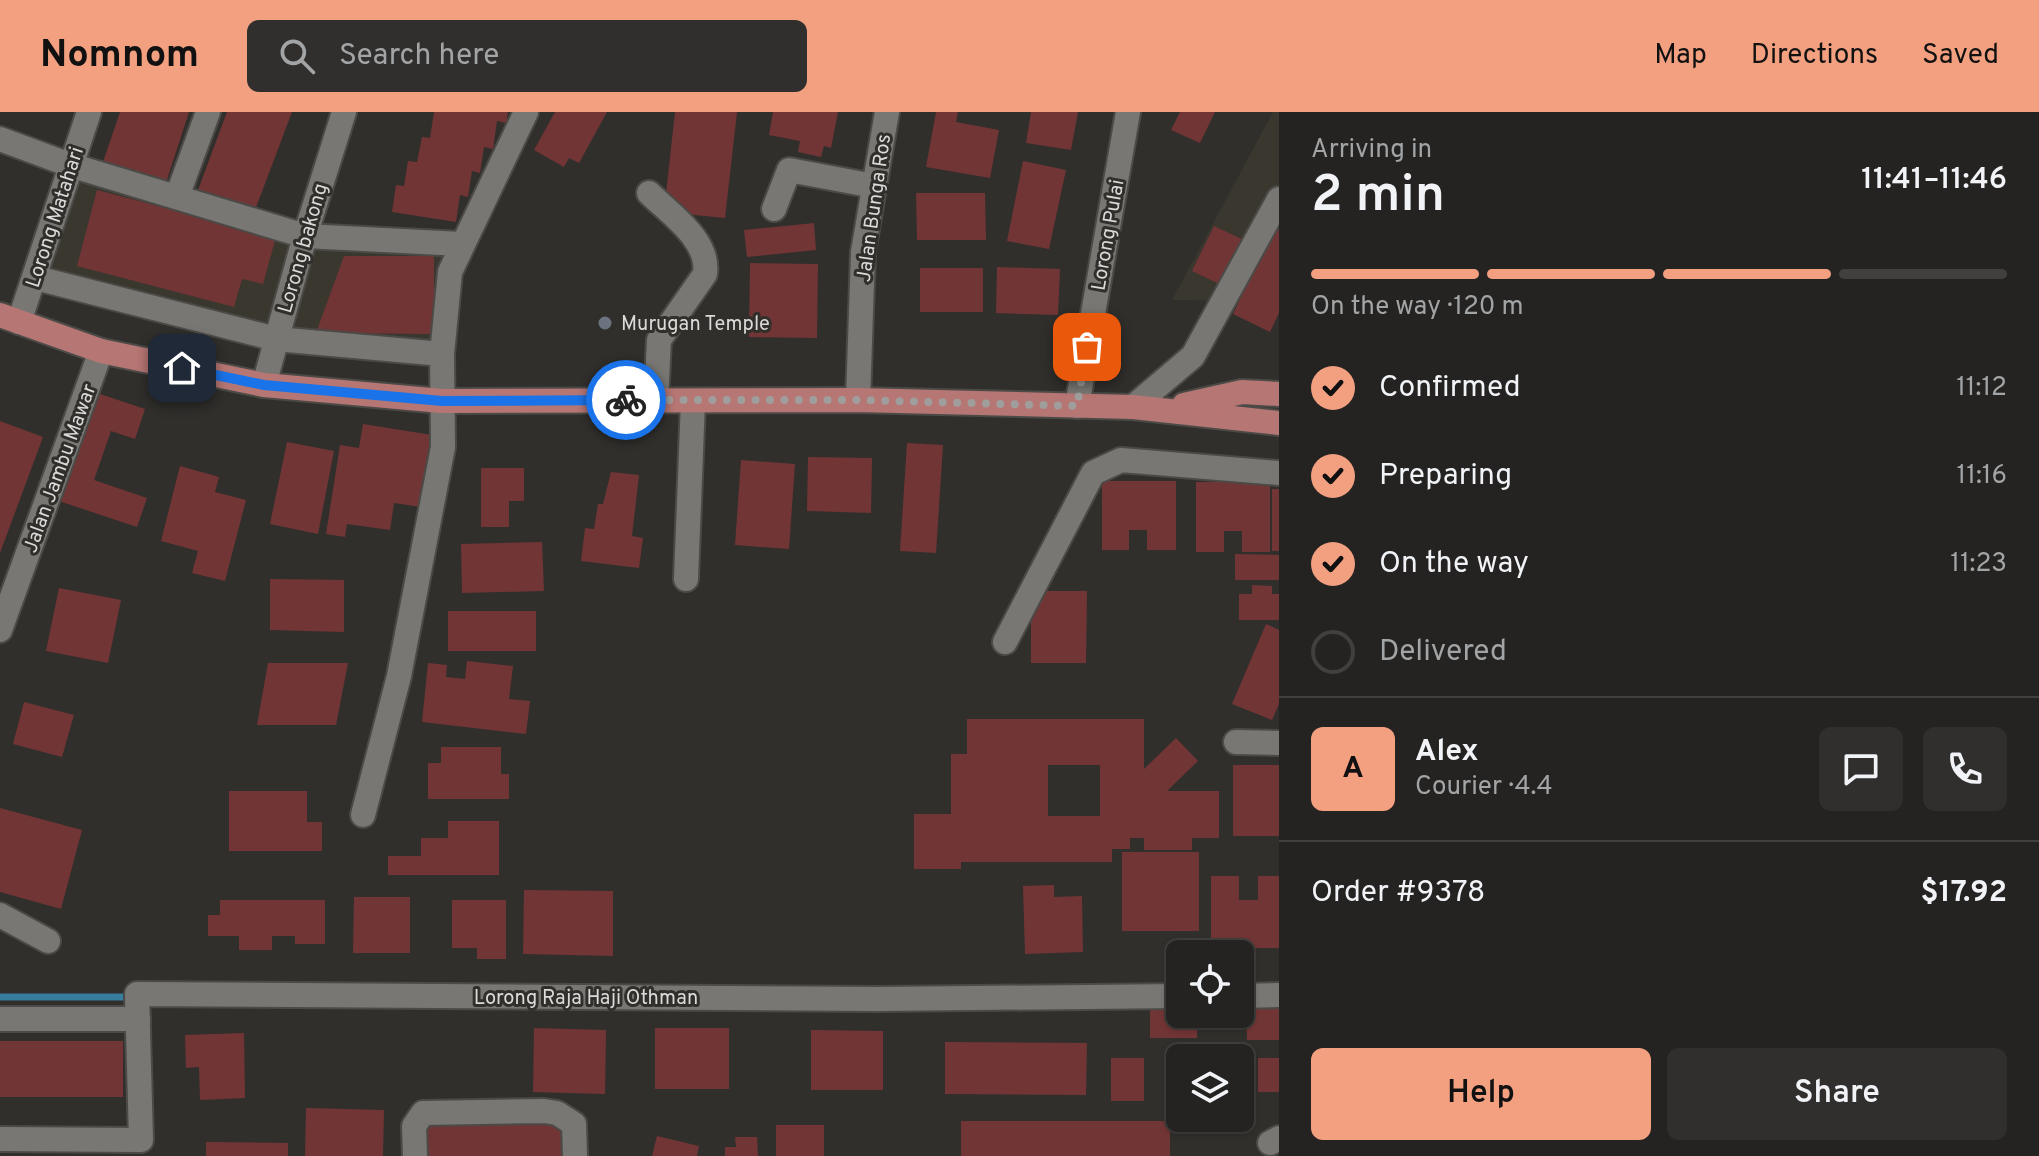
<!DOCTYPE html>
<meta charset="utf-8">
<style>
body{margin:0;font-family:Overpass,sans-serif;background:#302f2e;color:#f1f3f6;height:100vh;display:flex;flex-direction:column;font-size:30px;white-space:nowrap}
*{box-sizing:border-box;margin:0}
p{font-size:26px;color:#a3a4a5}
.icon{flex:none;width:44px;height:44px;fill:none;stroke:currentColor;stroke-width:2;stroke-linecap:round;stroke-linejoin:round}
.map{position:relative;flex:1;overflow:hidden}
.side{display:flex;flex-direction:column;background:#242321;width:760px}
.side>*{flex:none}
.tools{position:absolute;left:1166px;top:828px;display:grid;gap:16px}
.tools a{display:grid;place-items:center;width:88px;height:88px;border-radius:12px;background:#242321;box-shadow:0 2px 6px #0004,0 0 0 2px #41403f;font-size:40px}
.pin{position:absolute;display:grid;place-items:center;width:68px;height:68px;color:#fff;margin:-34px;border-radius:16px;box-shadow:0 4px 12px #0006}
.courier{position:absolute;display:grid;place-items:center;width:80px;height:80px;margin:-40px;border:6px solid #1a73e8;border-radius:50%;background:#fff;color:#222;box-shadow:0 2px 10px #0007}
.headline em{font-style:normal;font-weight:600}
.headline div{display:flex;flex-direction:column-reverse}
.headline{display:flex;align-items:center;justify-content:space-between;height:136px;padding:0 32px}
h1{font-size:52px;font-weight:600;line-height:60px}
.bar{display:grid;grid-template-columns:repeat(4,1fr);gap:12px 8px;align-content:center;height:96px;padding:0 32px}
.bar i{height:10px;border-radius:6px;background:#41403f}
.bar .on{background:#f2a080}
.bar p{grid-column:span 4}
.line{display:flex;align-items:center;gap:20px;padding:0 32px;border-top:2px solid #41403f}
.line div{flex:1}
.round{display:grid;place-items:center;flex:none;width:84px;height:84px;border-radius:12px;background:#302f2e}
ol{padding:0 32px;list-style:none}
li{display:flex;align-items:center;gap:24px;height:88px}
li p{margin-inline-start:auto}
li .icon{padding:8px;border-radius:50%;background:#f2a080;color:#111;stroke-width:4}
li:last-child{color:#a3a4a5}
li i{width:44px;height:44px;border:4px solid #41403f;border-radius:50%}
.button{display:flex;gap:16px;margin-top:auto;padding:16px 32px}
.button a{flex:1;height:92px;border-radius:12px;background:#f2a080;color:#111;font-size:32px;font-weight:600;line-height:92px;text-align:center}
.button a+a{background:#302f2e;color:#f1f3f6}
header{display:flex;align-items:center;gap:48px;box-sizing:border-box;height:112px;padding:0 40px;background:#f2a080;color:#111}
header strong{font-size:38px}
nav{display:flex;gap:44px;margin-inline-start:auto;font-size:28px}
.search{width:560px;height:72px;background:#302f2e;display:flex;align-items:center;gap:20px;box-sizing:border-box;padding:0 28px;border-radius:12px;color:#a3a4a5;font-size:30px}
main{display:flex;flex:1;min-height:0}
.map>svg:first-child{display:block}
.built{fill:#3a372f}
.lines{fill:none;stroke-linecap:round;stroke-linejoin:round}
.stream{stroke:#377d9d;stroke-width:7}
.building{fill:#723535;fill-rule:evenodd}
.minor-casing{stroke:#4b4a47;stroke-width:28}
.major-casing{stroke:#4b4a47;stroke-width:28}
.minor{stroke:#787773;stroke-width:24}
.major{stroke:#b67673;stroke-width:24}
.done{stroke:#9f9e9c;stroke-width:8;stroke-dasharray:0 14.4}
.route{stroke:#1a73e8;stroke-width:10}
.worship-dot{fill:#6b7280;stroke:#302f2c;stroke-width:3}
.labels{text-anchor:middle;stroke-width:6;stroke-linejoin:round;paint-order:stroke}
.street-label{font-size:20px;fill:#dbdad8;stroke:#302f2c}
.poi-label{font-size:20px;fill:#dbdad8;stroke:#302f2c;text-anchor:start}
</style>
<header>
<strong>Nomnom</strong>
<div class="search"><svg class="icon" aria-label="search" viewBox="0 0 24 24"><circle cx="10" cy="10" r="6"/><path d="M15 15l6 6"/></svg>Search here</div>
<nav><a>Map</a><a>Directions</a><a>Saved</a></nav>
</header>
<main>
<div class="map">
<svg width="1279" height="1044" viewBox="0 0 1279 1044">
<rect width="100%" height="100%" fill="#302f2c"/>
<g class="built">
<polygon points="1273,0 1279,0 1279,189 1172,188"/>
<polygon points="73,59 202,99 443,138 436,232 287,218 49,160"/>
</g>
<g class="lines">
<polyline class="stream" points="0,885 123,885"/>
</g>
<g class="building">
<polygon points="120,0 189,0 165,74 102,53"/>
<polygon points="227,0 292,0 255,98 198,78"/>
<polygon points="434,0 508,0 506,11 497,9 493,37 484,35 480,61 472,59 468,85 460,83 456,110 392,100 396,73 404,74 408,49 417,50 422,25 430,26"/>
<polygon points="555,0 607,0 579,51 569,46 564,55 534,38"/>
<polygon points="675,0 737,0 725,106 664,100"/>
<polygon points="773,0 838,0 831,36 824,34 821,45 798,40 800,29 769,23"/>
<polygon points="936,0 958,0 956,10 999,18 990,66 926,55"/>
<polygon points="1031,0 1078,0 1071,38 1026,31"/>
<polygon points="1180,0 1215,0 1200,31 1171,18"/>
<polygon points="1023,49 1066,58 1049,137 1007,129"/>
<polygon points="97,78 276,125 263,172 242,167 234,195 77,154"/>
<polygon points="916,81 985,81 986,128 917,128"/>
<polygon points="814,111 816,138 747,145 744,118"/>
<polygon points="1214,114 1265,138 1275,116 1279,118 1279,201 1270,220 1233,202 1242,183 1192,159"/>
<polygon points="344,144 434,144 434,222 316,221"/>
<polygon points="750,151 818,152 817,226 749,225"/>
<polygon points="997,155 1060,157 1058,203 996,201"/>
<rect x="920" y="156" width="63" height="44"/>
<polygon points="97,281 145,297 135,327 111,319 94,368 147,386 137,415 56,388"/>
<polygon points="0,309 43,325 0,441"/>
<polygon points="363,312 432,323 421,395 394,391 390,418 347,412 345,425 326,422 340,333 359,336"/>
<polygon points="287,330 334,339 318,422 270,412"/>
<polygon points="907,331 943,333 936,441 900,439"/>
<polygon points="808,345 872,346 871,401 807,399"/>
<polygon points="741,348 795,352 789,437 735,433"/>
<polygon points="180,354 219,365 215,380 246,388 225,469 192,461 198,439 161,429"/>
<polygon points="481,356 524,356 524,389 509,389 509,415 481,415"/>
<polygon points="611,360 639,363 632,424 643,426 639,456 581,449 585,416 594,417 598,392 603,392"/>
<polygon points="1102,369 1176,369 1176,438 1147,438 1147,418 1129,418 1129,438 1102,438"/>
<polygon points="1196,370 1270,370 1270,440 1242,440 1242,419 1224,419 1224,440 1196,440"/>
<rect x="1272" y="377" width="7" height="62"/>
<polygon points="542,430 544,479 462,481 461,432"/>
<polygon points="1235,442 1279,443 1279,468 1235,468"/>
<polygon points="270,467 344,468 344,520 270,518"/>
<polygon points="1252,473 1272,474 1272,482 1279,482 1279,508 1239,508 1239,482 1252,482"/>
<polygon points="59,476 121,488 108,551 46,539"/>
<polygon points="1040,479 1087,479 1086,551 1031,551 1031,487"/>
<rect x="448" y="499" width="88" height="40"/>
<polygon points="1266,512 1279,518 1279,592 1272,608 1232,592"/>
<polygon points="467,549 513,554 509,587 530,589 526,622 422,610 428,551 447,553 446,565 465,567"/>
<polygon points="268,551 348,551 336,613 257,613"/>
<polygon points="24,590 74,603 62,645 13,632"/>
<path d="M967,607H1144V657L1176,626L1198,649L1167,679H1219V726H1192V738H1144V726H1130V737H1112V750H961V757H914V702H951V642H967ZM1048,653H1100V704H1048Z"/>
<polygon points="441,635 501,635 501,662 509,662 509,687 428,687 428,651 441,651"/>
<rect x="1233" y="653" width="46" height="71"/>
<polygon points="229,679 307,679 307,710 322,710 322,739 229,739"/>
<polygon points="0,696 82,718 61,797 0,780"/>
<polygon points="448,709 499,709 499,763 388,763 388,744 421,744 421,726 448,726"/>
<rect x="1122" y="740" width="77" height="79"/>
<polygon points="1211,764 1239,764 1239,788 1258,788 1258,764 1279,764 1279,836 1211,836"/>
<polygon points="1054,773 1054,785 1082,784 1083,840 1025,842 1023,774"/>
<polygon points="524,778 613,779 613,844 523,842"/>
<polygon points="354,785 410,785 410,841 353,841"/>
<polygon points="220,788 325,788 325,832 295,832 295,824 272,824 272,838 239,838 239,824 208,824 208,803 220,803"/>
<polygon points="452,788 506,788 506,847 477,847 477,836 452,836"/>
<polygon points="1246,896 1279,896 1279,928 1247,928"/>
<polygon points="1150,897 1180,897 1180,902 1197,902 1197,926 1150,926"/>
<polygon points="534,916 606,918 605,982 533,980"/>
<rect x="655" y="916" width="74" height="61"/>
<polygon points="811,918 883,919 883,978 811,978"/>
<polygon points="244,921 245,986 200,988 199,955 186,956 185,923"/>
<rect x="0" y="929" width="123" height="56"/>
<polygon points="945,930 1087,931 1086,983 945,982"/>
<rect x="1111" y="946" width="33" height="43"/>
<rect x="1258" y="946" width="21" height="34"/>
<polygon points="306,996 384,998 383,1044 305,1044"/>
<rect x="961" y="1009" width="209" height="35"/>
<rect x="428" y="1013" width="134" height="31"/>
<rect x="776" y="1013" width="48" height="31"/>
<polygon points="657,1024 699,1034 697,1044 652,1044"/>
<polygon points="735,1025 757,1025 758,1044 725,1044 725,1035 736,1035"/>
<polygon points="206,1030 288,1031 288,1044 206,1044"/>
</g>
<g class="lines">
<defs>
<g id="minor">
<polyline points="0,27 70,53 305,124 461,132"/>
<path d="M649,81C670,102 710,128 705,162L659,228L656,288"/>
<polyline points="177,85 208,0"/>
<polyline points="774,97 789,58 874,74"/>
<polyline points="36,166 276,227 442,242 443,335 399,564 363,703"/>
<polyline points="19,210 89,0"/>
<polyline points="442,242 450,160 526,0"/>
<polyline points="264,273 305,124 344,0"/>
<polyline points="858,288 863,140 887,0"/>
<polyline points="1077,294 1128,0"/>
<polyline points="1133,295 1193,244 1279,87"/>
<polyline points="686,467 693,289"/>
<polyline points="0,518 101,239"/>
<polyline points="1005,530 1093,361 1121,348 1279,361"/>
<polyline points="1236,630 1279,631"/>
<polyline points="0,803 48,829"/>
<polyline points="1240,884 1279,883"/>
<polyline points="0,907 138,907"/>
<polyline points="0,1027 141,1028 137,882 878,887 1180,884"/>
<polyline points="1270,1031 1279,1026"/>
<polyline points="415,1044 414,1014 423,1001 544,999 557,1001 574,1012 575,1044"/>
</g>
<g id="major">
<polyline points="0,203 101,239 264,273 442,289 858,288 1133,295 1279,311"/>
<polyline points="1184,293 1242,280 1279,282"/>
</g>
</defs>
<use href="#minor" class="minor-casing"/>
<use href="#major" class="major-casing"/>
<use href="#minor" class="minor"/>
<use href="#major" class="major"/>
</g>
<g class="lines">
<polyline class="done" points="626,288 858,288 1077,294 1087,235"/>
<polyline class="route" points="182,256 264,273 442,289 626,288"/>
</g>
<circle class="worship-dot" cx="605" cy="211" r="8"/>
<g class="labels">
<g class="street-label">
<text transform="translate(873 96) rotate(-82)" y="7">Jalan Bunga Ros</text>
<text transform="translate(54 105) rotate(-72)" y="7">Lorong Matahari</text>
<text transform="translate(1107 123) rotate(-80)" y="7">Lorong Pulai</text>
<text transform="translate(302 136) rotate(-74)" y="7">Lorong bakong</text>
<text transform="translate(59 356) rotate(-70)" y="7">Jalan Jambu Mawar</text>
<text x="586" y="892">Lorong Raja Haji Othman</text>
</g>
<g class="poi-label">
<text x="621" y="218">Murugan Temple</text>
</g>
</g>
</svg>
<div class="tools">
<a><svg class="icon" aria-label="locate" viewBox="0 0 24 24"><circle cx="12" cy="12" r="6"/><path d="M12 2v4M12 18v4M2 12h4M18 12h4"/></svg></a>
<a><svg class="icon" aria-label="layers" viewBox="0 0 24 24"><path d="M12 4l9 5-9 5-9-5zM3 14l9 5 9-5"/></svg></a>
</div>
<div class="pin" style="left:1087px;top:235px;background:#ea580c"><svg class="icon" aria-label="bag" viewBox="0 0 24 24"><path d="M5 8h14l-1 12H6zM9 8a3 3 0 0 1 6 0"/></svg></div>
<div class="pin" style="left:182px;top:256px;background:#1f2937"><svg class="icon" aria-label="home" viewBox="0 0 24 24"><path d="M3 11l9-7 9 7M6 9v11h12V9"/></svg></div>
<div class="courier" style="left:626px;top:288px"><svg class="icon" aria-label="bike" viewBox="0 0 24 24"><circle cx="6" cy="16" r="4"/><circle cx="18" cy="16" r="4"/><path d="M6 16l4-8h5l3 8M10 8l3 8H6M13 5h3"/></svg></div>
</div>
<section class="side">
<div class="headline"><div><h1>2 min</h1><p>Arriving in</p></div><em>11:41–11:46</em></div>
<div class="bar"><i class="on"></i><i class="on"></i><i class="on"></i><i></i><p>On the way · 120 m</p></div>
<ol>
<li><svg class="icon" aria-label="check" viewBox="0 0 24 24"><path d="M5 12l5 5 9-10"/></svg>Confirmed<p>11:12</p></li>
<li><svg class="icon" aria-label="check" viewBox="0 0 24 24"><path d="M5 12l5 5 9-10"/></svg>Preparing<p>11:16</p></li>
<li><svg class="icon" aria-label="check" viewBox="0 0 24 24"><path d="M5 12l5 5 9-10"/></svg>On the way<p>11:23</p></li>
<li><i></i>Delivered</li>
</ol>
<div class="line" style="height:144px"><b class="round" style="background:#f2a080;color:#111">A</b><div><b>Alex</b><p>Courier · 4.4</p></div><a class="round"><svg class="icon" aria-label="chat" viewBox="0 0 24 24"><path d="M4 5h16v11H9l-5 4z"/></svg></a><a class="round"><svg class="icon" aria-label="phone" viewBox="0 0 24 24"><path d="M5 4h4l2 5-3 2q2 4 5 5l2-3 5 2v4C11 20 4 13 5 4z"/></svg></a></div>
<div class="line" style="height:104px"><div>Order #9378</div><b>$17.92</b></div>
<div class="button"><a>Help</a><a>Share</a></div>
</section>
</main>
